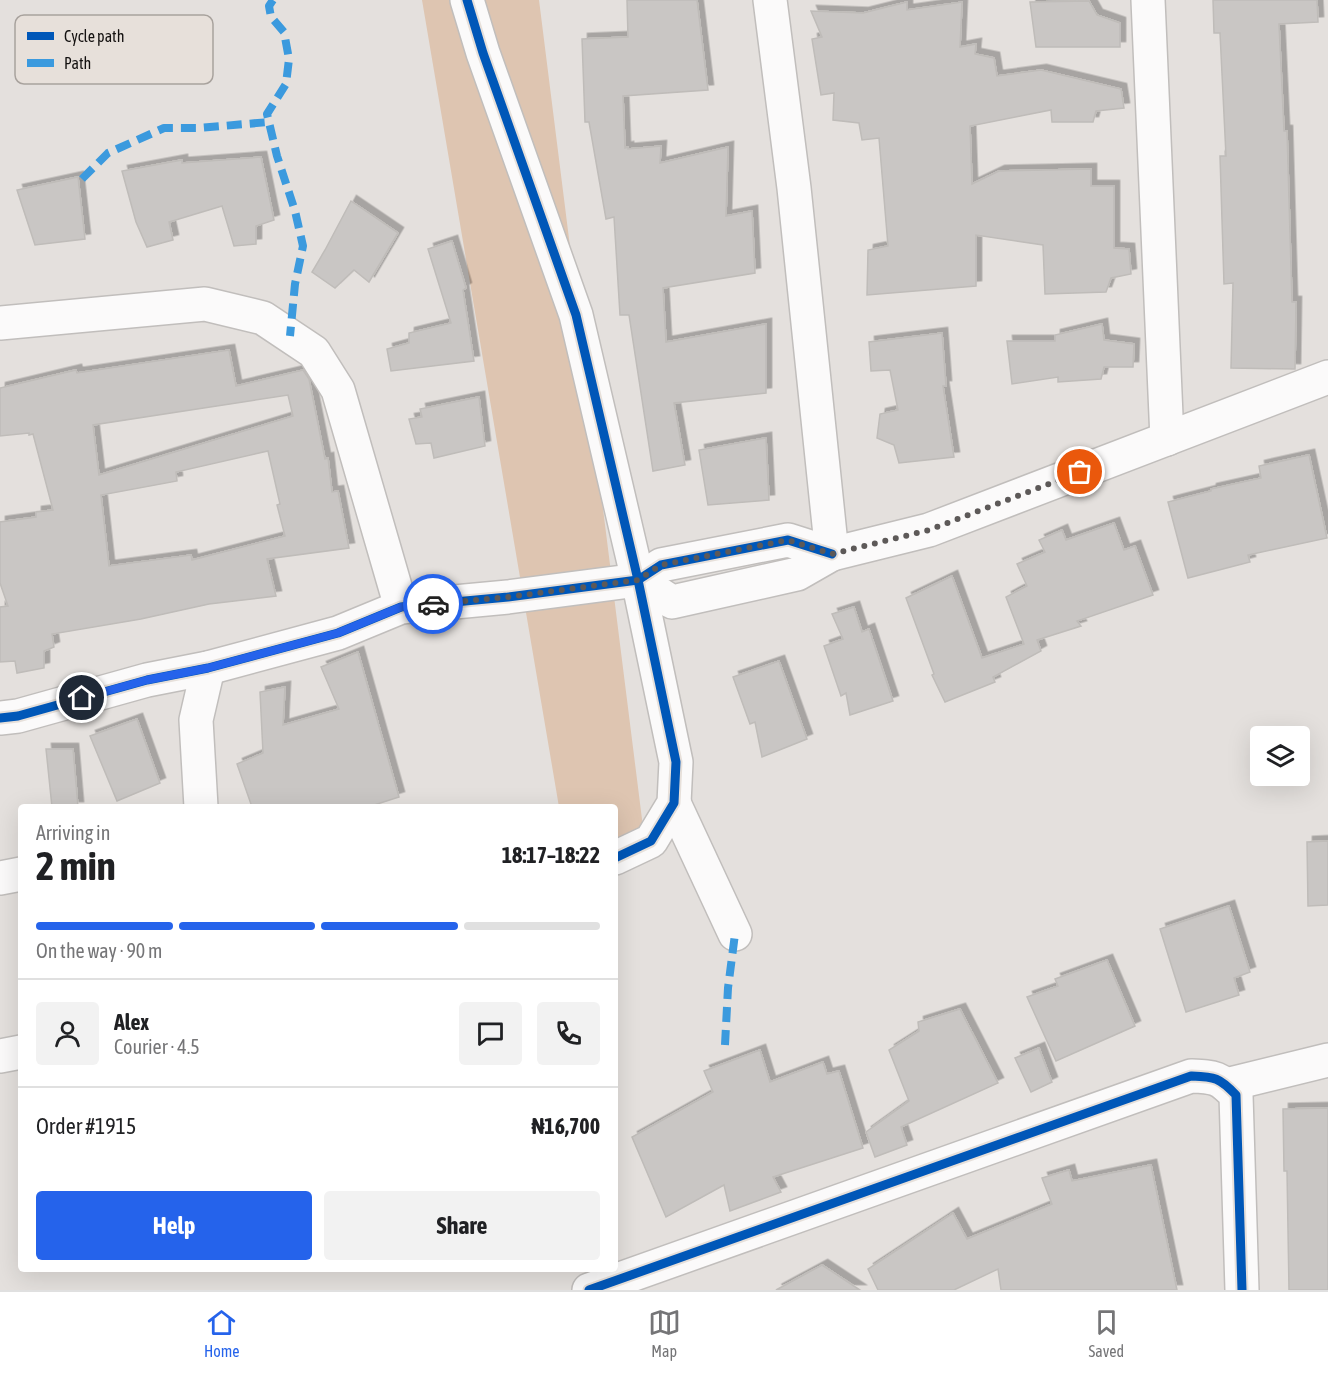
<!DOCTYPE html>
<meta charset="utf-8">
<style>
body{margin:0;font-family:"Asap Condensed",sans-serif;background:#f2f2f2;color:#202124;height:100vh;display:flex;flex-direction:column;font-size:22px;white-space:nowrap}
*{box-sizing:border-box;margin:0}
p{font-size:20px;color:#757577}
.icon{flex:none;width:33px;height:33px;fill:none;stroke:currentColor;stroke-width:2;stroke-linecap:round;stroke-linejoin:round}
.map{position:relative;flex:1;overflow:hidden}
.drawer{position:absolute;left:18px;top:804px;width:600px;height:468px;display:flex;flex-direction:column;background:#fff;border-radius:6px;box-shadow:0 6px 24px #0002}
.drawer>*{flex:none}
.controls{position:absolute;left:1250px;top:726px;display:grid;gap:12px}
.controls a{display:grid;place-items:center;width:60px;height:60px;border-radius:6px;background:#fff;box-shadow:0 6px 24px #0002;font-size:30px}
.pin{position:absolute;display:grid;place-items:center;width:51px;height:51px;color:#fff;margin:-26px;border:3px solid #fff;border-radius:50%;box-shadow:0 2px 6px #0007}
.courier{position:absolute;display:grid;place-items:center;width:60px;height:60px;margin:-30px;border:4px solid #2563eb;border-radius:50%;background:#fff;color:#222;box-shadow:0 2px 8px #0007}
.head em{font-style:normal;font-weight:700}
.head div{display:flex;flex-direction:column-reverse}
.head{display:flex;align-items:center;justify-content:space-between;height:102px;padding:0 18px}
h1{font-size:39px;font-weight:700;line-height:45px}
.bar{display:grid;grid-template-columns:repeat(4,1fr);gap:9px 6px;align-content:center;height:72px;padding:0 18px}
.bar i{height:8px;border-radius:4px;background:#e0e0e0}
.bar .current{background:#2563eb}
.bar p{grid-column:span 4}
.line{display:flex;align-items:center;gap:15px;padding:0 18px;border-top:2px solid #e0e0e0}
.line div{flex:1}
.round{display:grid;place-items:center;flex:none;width:63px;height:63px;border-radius:6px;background:#f2f2f2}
.action{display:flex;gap:12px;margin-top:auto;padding:12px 18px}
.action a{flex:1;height:69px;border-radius:6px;background:#2563eb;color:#fff;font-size:24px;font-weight:700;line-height:69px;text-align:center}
.action a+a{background:#f2f2f2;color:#202124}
.menu{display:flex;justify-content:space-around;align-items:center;height:84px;border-top:2px solid #e0e0e0;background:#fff;font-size:16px;color:#757577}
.menu a{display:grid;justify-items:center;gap:3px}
.menu .current{color:#2563eb}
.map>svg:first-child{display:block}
.green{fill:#dec5b1}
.building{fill:#c9c6c4;stroke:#bfbcb9;stroke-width:1.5;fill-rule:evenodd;filter:url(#shadow)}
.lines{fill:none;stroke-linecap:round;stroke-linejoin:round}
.minor-casing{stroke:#c1bebc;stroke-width:36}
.minor{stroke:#fbfafa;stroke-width:33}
.quiet{stroke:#3b9ade;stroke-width:8;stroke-dasharray:15 8;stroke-linecap:butt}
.cycleway-casing{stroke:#e7e0da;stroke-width:13}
.cycleway{stroke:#0057b8;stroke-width:9}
.done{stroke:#5d5958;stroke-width:6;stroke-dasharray:0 10.8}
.route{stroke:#2563eb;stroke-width:8}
.key{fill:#e7e0da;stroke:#a8a29d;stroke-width:1.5}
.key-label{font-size:16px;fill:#141110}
</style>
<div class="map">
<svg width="1328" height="1290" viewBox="0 0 1328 1290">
<defs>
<filter id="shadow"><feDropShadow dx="5.5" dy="-5.5" stdDeviation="0" flood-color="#0004"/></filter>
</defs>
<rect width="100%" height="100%" fill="#e4e0dd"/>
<polygon class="green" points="422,0 539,0 644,835 615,848 615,807 559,807"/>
<g class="building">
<polygon points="627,0 697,0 708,90 623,96 625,148 628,147 628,149 661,146 660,163 728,147 726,216 752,211 755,273 663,288 666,342 766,324 766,393 674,403 685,465 653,471 629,315 620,315 614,217 606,219 589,122 585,122 582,39 628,37"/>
<polygon points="1213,0 1317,0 1318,22 1279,24 1284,131 1287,131 1292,302 1296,302 1295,369 1231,368 1233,283 1224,284 1220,156 1226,156 1220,33 1214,33"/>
<polygon points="1089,1 1097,15 1120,23 1120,47 1036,47 1030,2"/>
<polygon points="907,2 907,10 962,2 960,47 976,44 975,54 994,58 997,76 1041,70 1121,89 1124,108 1096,111 1093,122 1052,122 1051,110 970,126 972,184 999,171 1091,169 1091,186 1114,186 1114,248 1129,249 1131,274 1111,278 1106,292 1045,294 1043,245 976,235 976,286 867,295 868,250 888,246 879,138 862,140 859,123 833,120 834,93 821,95 812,39 822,37 811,11 863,13"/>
<polygon points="261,157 274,220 256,226 256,244 234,246 222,206 169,222 173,240 147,247 136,222 122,171 182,160 182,163"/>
<polygon points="78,177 85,239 35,245 17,190"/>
<polygon points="351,201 398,233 369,282 354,270 335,288 312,272 325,250"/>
<polygon points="452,241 466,288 463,290 474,361 391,371 387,349 409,343 409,333 451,323 428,249"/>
<polygon points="1102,324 1104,340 1134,344 1133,367 1104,367 1101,379 1058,382 1058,377 1012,384 1007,341 1055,341 1055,335"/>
<polygon points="942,333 946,386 943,386 954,457 899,463 894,445 877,438 880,414 898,410 890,370 871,371 869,342"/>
<path d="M229,350L236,386L303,370L309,379L325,459L328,458L332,492L338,491L349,548L267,559L276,596L209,604L141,619L52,634L54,647L44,651V668L17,673L15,661L0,662V607L8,606L0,583V522L36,517V512L53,510L33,434L29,435V433L0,436V388L76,370L77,373ZM288,395L293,416L99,475L93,425ZM268,451L280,504L277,505L285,536L192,560L191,555L109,566L101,495L177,481L176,472Z"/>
<polygon points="479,397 485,446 434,458 431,443 416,444 409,419 422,417 420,409"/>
<polygon points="766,438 769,500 708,505 699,450"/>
<polygon points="1309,455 1327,538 1248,555 1250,562 1188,578 1168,502 1211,491 1211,489 1261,478 1259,466"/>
<polygon points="1114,523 1124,550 1135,546 1153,595 1077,621 1081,626 1037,640 1041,651 993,677 995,682 945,702 932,675 934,674 906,598 952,576 982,658 1024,644 1006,597 1027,586 1017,564 1045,552 1039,540 1062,530 1066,540"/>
<polygon points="854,607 862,632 869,629 893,701 850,715 846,693 841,696 824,646 843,639 832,614"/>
<polygon points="358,652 399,797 368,807 252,807 237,764 263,753 260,692 285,687 283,725 339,709 321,667"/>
<polygon points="779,661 807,739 762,757 755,722 750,724 733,677"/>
<polygon points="137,719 160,783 117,801 90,736"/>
<polygon points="46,749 73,749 78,807 52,807"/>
<polygon points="1328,841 1328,905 1308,906 1307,842"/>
<polygon points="1229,906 1250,972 1234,978 1239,995 1186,1012 1160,929"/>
<polygon points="1107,960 1135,1026 1056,1061 1027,997 1058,986 1055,979"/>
<polygon points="960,1009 998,1083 901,1127 907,1145 875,1157 866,1132 909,1101 889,1050 919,1031 918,1022"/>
<polygon points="1039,1048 1052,1082 1031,1092 1015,1058"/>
<polygon points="760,1050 770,1082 823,1062 827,1074 839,1071 863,1148 773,1177 781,1192 730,1211 724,1185 666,1217 632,1137 713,1092 704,1071"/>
<polygon points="1328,1108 1328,1290 1289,1290 1287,1171 1284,1171 1283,1109"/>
<polygon points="1151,1165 1177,1290 1001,1290 998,1269 954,1290 878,1290 868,1269 953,1213 967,1239 1052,1204 1042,1178 1069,1170 1072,1181"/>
<polygon points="822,1265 860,1290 776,1290"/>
</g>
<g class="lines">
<defs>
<g id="minor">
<polyline points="467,0 483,53 576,315 638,580 676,762 674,803 651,841 615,858"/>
<polyline points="770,0 794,188 832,554"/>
<polyline points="1148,0 1167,439"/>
<polyline points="0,323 205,304 263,318 314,352 338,390 401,607"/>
<polyline points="638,580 672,602 797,574 832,554 929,530 1328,377"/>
<polyline points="0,718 18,716 147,680 208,668 338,633 401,607 508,597 638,580 661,565 788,540 832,554"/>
<polyline points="674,803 735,934"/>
<polyline points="201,807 196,720 208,668"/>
<polyline points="0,878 21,874"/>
<polyline points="0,1056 21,1052"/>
<polyline points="1226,1085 1328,1060"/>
<path d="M589,1290L1191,1076C1215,1077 1219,1077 1236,1095L1242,1290"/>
</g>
</defs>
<use href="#minor" class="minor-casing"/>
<use href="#minor" class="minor"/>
<g class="quiet">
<polyline points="273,0 269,6 271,17 284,32 289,59 286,84 267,114 277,156 295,211 303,246 295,284 290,336"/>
<polyline points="82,179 108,153 164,128 199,128 269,122"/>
<polyline points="725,1045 728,988 735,934"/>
</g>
<defs>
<g id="cycleway">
<polyline points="467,0 483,53 576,315 638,580 676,762 674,803 651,841 615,858"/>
<polyline points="0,718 18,716 147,680 208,668 338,633 401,607 508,597 638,580 661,565 788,540 832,554"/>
<path d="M589,1290L1191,1076C1215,1077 1219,1077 1236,1095L1242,1290"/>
</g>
</defs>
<use href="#cycleway" class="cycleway-casing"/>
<use href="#cycleway" class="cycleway"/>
</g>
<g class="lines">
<polyline class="done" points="433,604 508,597 638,580 661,565 788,540 832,554 929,530 1080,472"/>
<polyline class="route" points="82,698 147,680 208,668 338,633 401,607 433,604"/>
</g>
<rect x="15" y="15" width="198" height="69" rx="9" class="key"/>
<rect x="27" y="32" width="27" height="8" fill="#0057b8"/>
<rect x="27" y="59" width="27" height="8" fill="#3b9ade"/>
<g class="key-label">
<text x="64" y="42">Cycle path</text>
<text x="64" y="69">Path</text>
</g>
</svg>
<div class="controls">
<a><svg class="icon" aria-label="layers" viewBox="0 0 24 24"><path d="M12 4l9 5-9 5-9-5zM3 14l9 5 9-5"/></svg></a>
</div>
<div class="pin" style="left:1080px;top:472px;background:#ea580c"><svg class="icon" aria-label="bag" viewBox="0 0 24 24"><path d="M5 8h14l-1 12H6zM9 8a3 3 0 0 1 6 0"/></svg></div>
<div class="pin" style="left:82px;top:698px;background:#1f2937"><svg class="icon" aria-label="home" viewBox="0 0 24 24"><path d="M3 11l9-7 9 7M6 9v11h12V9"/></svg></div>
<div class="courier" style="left:433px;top:604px"><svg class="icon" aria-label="car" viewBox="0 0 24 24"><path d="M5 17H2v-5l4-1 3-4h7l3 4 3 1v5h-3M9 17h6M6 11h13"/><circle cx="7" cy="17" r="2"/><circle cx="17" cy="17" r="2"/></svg></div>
<section class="drawer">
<div class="head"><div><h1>2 min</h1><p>Arriving in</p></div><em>18:17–18:22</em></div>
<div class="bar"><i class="current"></i><i class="current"></i><i class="current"></i><i></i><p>On the way · 90 m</p></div>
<div class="line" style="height:108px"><a class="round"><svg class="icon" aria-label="person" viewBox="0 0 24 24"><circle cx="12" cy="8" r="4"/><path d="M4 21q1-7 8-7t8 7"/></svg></a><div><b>Alex</b><p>Courier · 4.5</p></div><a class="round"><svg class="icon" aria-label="chat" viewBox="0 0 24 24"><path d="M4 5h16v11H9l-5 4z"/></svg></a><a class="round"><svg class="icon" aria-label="phone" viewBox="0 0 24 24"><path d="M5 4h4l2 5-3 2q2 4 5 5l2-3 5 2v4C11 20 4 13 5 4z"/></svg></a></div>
<div class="line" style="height:78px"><div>Order #1915</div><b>₦16,700</b></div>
<div class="action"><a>Help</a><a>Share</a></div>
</section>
</div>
<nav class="menu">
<a class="current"><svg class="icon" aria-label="home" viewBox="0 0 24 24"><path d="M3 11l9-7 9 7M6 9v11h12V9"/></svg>Home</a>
<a><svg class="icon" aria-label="map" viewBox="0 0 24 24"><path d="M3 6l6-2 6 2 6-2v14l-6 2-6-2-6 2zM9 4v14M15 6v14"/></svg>Map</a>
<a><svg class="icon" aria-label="saved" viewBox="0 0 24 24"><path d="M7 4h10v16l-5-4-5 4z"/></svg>Saved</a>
</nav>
